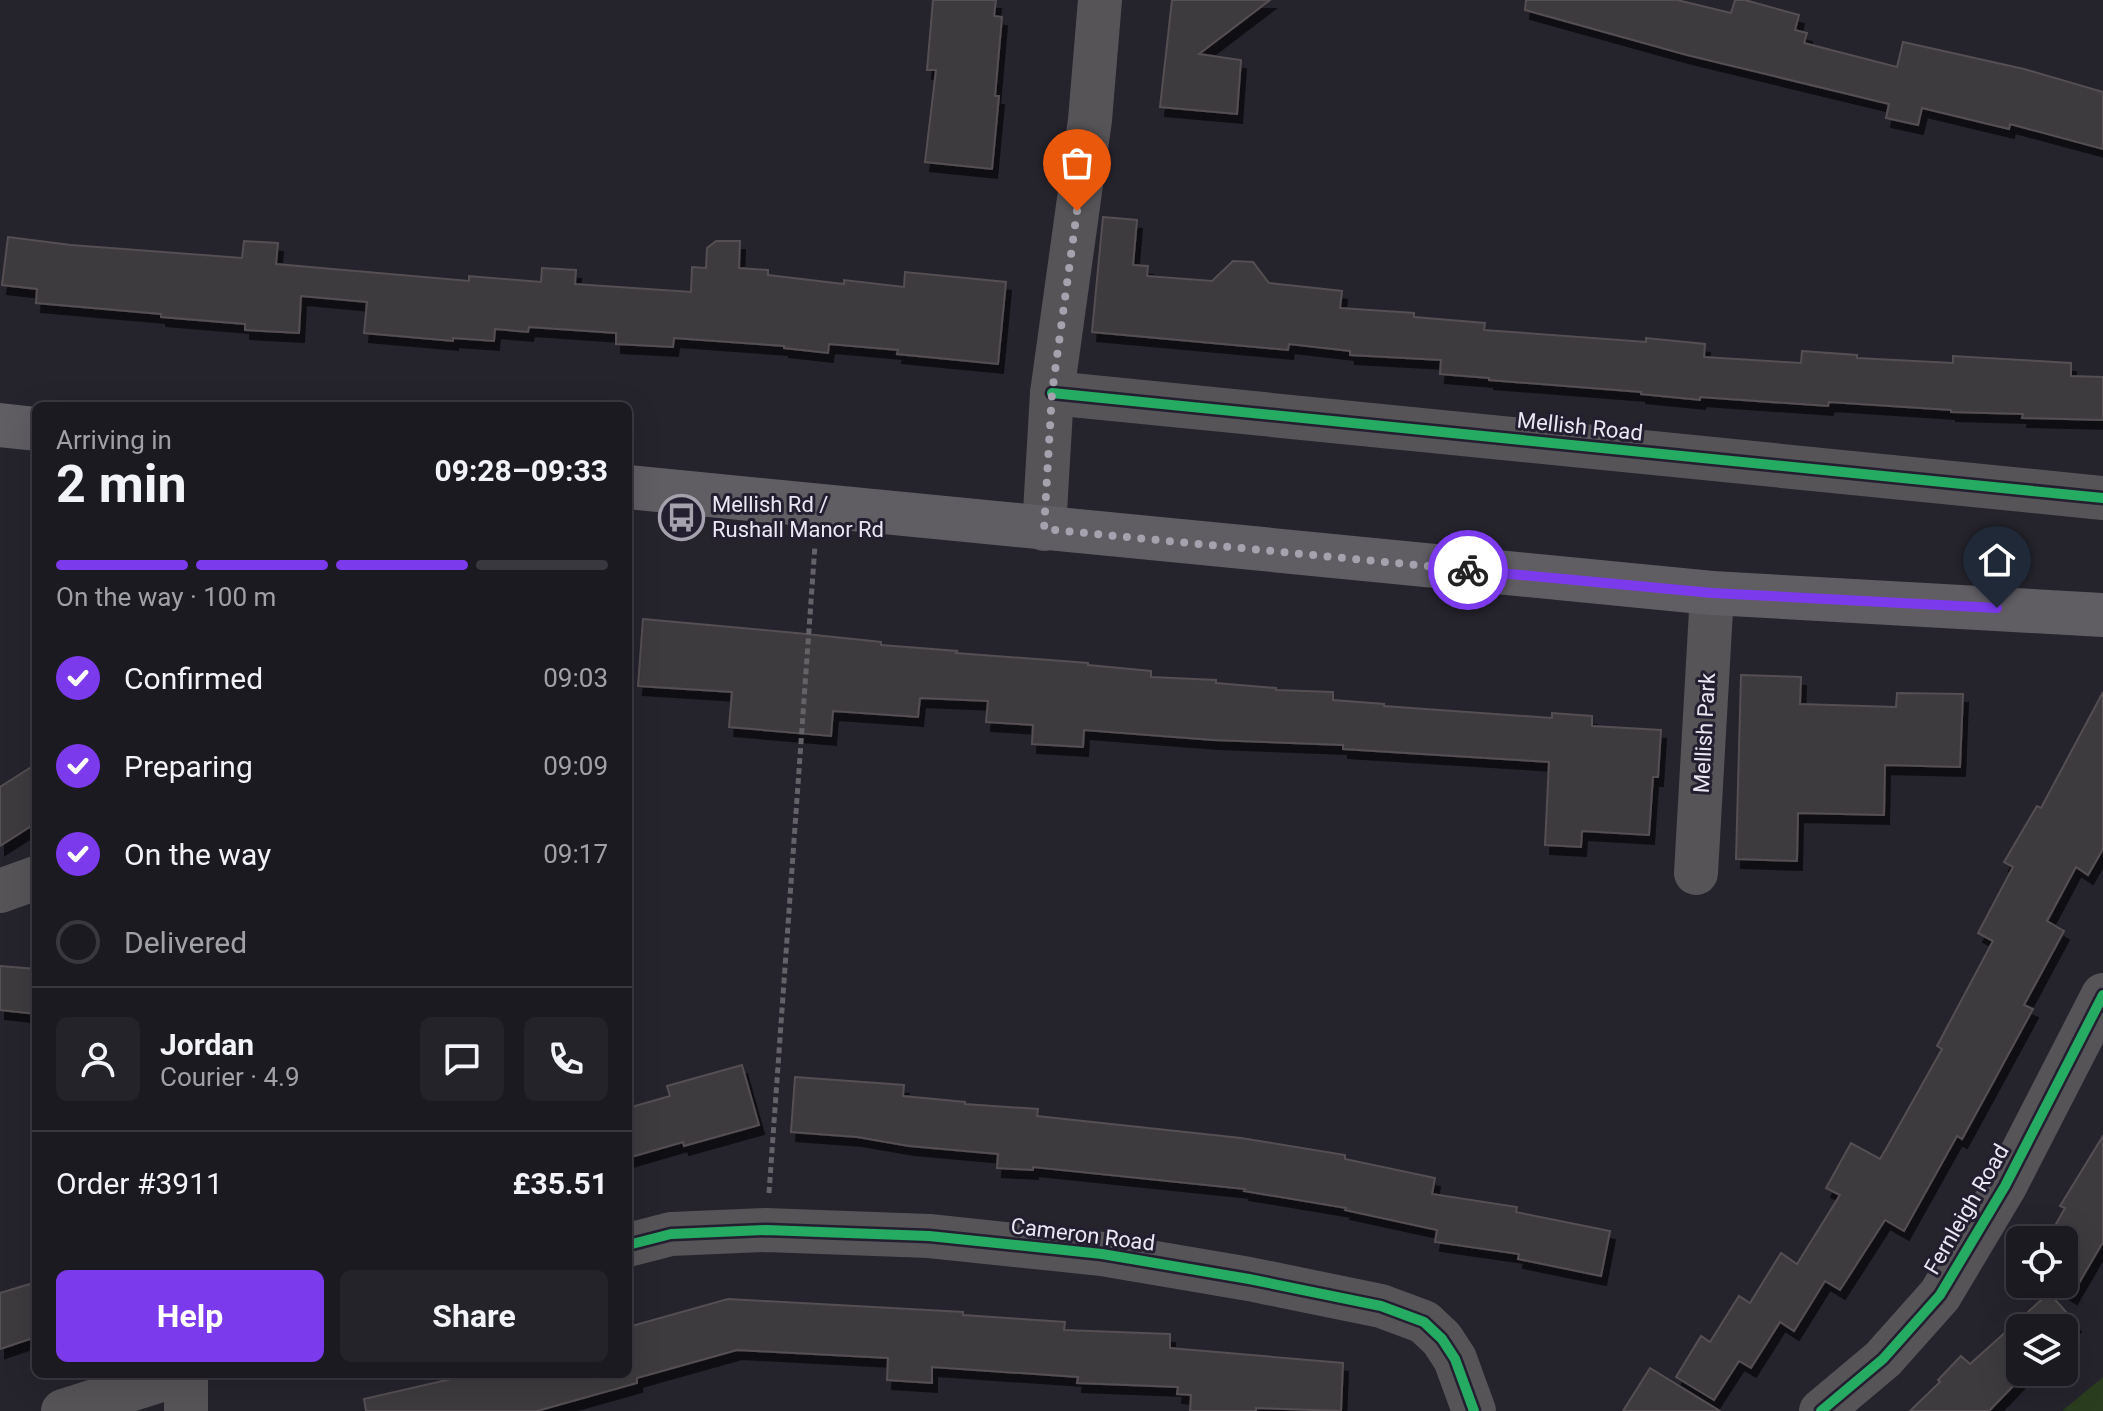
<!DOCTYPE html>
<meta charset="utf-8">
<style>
body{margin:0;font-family:Roboto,sans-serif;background:#25232a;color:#f1f3f6;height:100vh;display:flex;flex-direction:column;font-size:30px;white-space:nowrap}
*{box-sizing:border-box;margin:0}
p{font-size:26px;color:#a0a1a5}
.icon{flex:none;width:44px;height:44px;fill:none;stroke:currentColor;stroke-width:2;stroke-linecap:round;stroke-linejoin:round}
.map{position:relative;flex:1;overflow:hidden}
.drawer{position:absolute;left:32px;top:402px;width:600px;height:976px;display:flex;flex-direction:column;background:#1c1a21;border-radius:12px;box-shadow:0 8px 32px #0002,0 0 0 2px #3a383f}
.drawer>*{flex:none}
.fabs{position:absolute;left:2006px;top:1226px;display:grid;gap:16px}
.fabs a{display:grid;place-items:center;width:72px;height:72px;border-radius:12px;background:#1c1a21;box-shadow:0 8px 32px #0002,0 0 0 2px #3a383f;font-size:40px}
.pin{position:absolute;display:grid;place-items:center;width:68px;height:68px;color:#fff;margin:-82px -34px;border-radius:50% 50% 50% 0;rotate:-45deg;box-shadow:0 0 8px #0007}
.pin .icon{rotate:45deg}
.courier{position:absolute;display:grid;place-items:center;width:80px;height:80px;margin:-40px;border:6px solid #7c3aed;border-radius:50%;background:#fff;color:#222;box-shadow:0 2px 10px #0007}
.summary em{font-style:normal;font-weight:700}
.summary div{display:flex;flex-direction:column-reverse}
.summary{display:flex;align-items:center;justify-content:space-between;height:136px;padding:0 24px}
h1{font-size:52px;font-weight:700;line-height:60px}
.bar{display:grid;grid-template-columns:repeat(4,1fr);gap:12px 8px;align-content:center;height:96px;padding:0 24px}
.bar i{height:10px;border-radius:6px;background:#3a383f}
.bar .active{background:#7c3aed}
.bar p{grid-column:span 4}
.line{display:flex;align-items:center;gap:20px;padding:0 24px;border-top:2px solid #3a383f}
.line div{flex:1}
.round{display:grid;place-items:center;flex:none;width:84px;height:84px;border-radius:12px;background:#25232a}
ol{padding:0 24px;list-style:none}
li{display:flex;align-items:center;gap:24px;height:88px}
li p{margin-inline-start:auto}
li .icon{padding:8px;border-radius:50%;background:#7c3aed;color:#fff;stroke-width:4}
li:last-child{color:#a0a1a5}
li i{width:44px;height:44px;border:4px solid #3a383f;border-radius:50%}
.cta{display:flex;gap:16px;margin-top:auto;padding:16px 24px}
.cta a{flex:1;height:92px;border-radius:12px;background:#7c3aed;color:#fff;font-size:32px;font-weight:700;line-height:92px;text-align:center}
.cta a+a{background:#25232a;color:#f1f3f6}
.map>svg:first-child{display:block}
.green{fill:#2a3d1f}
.building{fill:#3e3a3d;stroke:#544f52;stroke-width:2;filter:url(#shadow)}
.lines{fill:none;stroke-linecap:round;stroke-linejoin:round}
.path{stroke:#646267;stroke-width:5;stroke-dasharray:6 4;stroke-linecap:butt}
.street{stroke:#565457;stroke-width:44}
.primary{stroke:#605e63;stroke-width:44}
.cycleway-casing{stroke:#241f30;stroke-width:15}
.cycleway{stroke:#26ab63;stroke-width:10}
.done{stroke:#a5a2ad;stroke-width:8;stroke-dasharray:0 14.4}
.route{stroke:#7c3aed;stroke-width:10}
.labels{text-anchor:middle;stroke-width:6;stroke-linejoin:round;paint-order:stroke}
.street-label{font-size:22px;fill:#eae7f3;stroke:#241f30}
.poi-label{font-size:22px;fill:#eae7f3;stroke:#241f30;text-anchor:start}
</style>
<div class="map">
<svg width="2103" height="1411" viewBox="0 0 2103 1411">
<defs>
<filter id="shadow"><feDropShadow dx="5" dy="9" stdDeviation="0" flood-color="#0009"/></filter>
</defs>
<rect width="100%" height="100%" fill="#25232c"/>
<polygon class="green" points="2103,1377 2103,1411 2062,1411"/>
<g class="building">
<polygon points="933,0 996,0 994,16 1002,17 995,96 999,96 992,169 925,162 936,70 927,70"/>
<polygon points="1172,0 1270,0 1199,54 1241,60 1237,114 1160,107"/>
<polygon points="1526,0 1677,0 1731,13 1735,0 1745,0 1799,15 1795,30 1807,33 1804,43 1897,67 1903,42 2024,69 2103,92 2103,149 2010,124 2009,129 1922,108 1918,125 1886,118 1889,104 1687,55 1525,10"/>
<polygon points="1103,217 1137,220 1133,265 1148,266 1147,276 1212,281 1233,261 1253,262 1269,283 1342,291 1340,308 1414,313 1414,317 1485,323 1484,330 1646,342 1646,338 1705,344 1704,357 1801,363 1802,351 1857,355 1857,358 1953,363 1953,356 2071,363 2071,376 2103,377 2103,420 2022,418 2023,414 1951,412 1951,410 1829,402 1828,406 1700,397 1700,400 1641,394 1641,392 1489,380 1489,378 1440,374 1441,360 1350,355 1350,351 1289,344 1288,350 1092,332"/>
<polygon points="8,237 71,245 242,258 244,241 278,243 276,264 469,281 469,276 541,282 542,268 576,270 575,284 691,292 692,267 706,268 707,248 716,241 740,241 739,268 768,270 768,275 844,284 844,280 904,287 905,272 1006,282 998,364 897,354 898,350 829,344 828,353 784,348 784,346 674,338 673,347 616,344 616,333 529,327 528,332 495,329 494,341 453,338 453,341 364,333 367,302 301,296 299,333 245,330 245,324 161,317 161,314 36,303 37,289 2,285"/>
<polygon points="643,619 796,633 881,642 881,645 957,651 956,653 1088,663 1088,665 1151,671 1151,677 1216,680 1216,683 1276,688 1276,690 1333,692 1333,700 1384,704 1384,706 1552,718 1552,713 1592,716 1592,726 1661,730 1658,777 1653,777 1649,835 1582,831 1581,847 1545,845 1549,762 1343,749 1343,745 1213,740 1084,730 1083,747 1032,744 1033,725 986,722 988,701 920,698 918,717 833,711 831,736 729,727 732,692 638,686"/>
<polygon points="1741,675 1801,677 1800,704 1896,707 1897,693 1963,694 1960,767 1885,765 1884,815 1798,813 1797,861 1736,859"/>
<polygon points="2103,692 2103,849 2088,875 2076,867 2047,921 2064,931 2024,1005 2033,1009 1990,1088 1962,1139 1957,1136 1904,1231 1885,1220 1840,1290 1825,1281 1794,1331 1780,1322 1751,1368 1739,1361 1714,1400 1676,1377 1701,1336 1710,1342 1739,1296 1750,1303 1781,1253 1797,1264 1840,1195 1826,1188 1851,1143 1880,1159 1887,1147 1942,1049 1937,1046 1993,941 1978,933 2013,867 2004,862 2037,806 2041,808"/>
<polygon points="36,764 36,823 0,846 0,787"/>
<polygon points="0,966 36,969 36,1014 0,1010"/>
<polygon points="742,1065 759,1125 684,1146 683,1142 628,1158 628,1108 670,1096 667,1086"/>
<polygon points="795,1077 904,1085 903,1096 965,1102 965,1104 1038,1109 1037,1116 1241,1138 1345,1155 1345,1159 1435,1178 1432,1194 1517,1207 1516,1212 1610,1231 1601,1276 1518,1259 1519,1254 1435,1242 1437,1230 1345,1210 1346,1208 1244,1191 1245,1189 1033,1167 1033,1170 997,1168 998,1154 909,1146 857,1137 791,1132"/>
<polygon points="2103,1136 2103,1242 2072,1295 2054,1284 2064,1284 2064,1240 2047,1240 2065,1208 2060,1206"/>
<polygon points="36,1282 36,1337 0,1349 0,1293"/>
<polygon points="2049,1293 2076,1323 2064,1334 2064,1328 2020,1328 2020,1372 2023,1372 2017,1378 2019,1380 1989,1411 1910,1411 1940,1382 1938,1380 1961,1356 1970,1364"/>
<polygon points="728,1299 963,1312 963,1315 1065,1322 1064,1330 1170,1334 1170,1348 1343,1363 1341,1411 1256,1408 1256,1411 1190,1411 1191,1395 1177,1394 1178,1387 1077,1383 1078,1377 932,1367 932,1383 887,1380 888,1358 737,1350 637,1378 637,1383 537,1411 366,1411 364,1399 473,1374 628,1374 628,1327"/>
<polygon points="1650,1368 1720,1411 1623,1411"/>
</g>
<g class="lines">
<polyline class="path" points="769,1193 815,545"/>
<g class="street">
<polyline points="1052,393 2103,498"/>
<polyline points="1044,529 1052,393 1090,120 1100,0"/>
<polyline points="1696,873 1712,593"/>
<polyline points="0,891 36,878"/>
<polyline points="628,1245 671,1234 766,1230 929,1236 1102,1254 1249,1279 1381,1306 1424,1322 1442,1339 1455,1359 1474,1411"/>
<polyline points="63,1411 180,1374"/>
<polyline points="186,1411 186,1374"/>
<polyline points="1821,1411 1883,1359 1940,1295 2005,1186 2103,995"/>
</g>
<g class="primary">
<polyline points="0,425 36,429"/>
<polyline points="628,487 1712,593 2103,615"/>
</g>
<defs>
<g id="cycleway">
<polyline points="1052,393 2103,498"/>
<polyline points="628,1245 671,1234 766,1230 929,1236 1102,1254 1249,1279 1381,1306 1424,1322 1442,1339 1455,1359 1474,1411"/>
<polyline points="1821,1411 1883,1359 1940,1295 2005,1186 2103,995"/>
</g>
</defs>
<use href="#cycleway" class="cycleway-casing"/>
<use href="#cycleway" class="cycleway"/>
</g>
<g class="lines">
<polyline class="done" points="1077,211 1052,393 1044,529 1468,570"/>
<polyline class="route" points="1468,570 1712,593 1997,608"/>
</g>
<defs>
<symbol id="bus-ring" viewBox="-11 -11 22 22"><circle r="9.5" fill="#241f30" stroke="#a5a2ad" stroke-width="1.5"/><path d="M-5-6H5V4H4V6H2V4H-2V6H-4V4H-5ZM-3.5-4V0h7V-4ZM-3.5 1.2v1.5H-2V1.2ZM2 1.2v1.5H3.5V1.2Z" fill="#a5a2ad"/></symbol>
</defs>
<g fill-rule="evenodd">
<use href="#bus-ring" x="656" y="492" width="51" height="51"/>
</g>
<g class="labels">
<g class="street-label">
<text transform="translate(1580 426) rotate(6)" y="8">Mellish Road</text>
<text transform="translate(1704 733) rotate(-87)" y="8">Mellish Park</text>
<text transform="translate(1966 1209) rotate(-60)" y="8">Fernleigh Road</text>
<text transform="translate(1083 1234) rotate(7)" y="8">Cameron Road</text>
</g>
<g class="poi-label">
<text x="712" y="512">Mellish Rd /<tspan x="712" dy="25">Rushall Manor Rd</tspan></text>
</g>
</g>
</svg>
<div class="fabs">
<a><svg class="icon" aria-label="locate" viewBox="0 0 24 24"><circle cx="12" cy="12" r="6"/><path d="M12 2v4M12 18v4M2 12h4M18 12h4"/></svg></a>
<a><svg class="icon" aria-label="layers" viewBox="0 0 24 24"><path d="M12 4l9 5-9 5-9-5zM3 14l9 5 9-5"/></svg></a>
</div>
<div class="pin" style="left:1077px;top:211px;background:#ea580c"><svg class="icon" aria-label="bag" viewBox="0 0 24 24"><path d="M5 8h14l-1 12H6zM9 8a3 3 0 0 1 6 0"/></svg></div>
<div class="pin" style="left:1997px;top:608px;background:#1f2937"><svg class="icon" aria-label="home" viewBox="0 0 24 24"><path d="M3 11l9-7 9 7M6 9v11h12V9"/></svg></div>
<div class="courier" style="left:1468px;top:570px"><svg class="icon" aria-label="bike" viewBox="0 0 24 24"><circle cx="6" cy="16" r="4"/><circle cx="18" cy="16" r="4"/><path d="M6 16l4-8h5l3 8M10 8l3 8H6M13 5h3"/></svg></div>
<section class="drawer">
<div class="summary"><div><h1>2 min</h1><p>Arriving in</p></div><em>09:28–09:33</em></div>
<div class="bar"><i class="active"></i><i class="active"></i><i class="active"></i><i></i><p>On the way · 100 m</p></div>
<ol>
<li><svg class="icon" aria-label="check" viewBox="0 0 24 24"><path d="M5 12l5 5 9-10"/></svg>Confirmed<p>09:03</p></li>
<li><svg class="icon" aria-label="check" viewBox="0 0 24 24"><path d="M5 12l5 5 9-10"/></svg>Preparing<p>09:09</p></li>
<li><svg class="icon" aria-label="check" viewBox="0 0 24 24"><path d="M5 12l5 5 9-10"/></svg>On the way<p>09:17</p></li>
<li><i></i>Delivered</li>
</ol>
<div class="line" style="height:144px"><a class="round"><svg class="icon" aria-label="person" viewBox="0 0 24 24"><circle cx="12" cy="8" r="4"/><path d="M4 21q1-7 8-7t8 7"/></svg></a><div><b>Jordan</b><p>Courier · 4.9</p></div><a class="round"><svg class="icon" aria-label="chat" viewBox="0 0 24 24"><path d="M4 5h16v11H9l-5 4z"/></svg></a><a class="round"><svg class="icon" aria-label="phone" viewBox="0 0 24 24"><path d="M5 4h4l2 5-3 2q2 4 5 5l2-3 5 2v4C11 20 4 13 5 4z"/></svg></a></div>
<div class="line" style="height:104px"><div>Order #3911</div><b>£35.51</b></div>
<div class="cta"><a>Help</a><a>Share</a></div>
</section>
</div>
